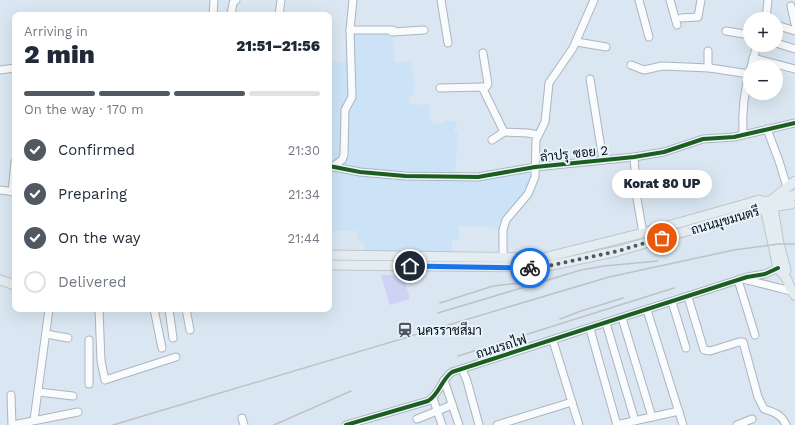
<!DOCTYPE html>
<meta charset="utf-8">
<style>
body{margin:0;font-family:"Work Sans",Sarabun,sans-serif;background:#f2f2f3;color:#1f2937;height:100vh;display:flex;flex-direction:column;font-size:15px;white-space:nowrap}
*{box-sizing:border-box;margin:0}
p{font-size:13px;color:#747a83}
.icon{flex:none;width:22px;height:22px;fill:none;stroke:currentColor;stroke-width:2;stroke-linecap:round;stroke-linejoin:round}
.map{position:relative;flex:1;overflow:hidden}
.panel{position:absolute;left:12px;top:12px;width:320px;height:300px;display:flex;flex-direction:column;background:#fff;border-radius:8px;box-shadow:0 4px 16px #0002}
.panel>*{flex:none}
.fabs{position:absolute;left:743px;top:12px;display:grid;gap:8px}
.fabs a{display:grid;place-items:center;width:40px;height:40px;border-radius:50%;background:#fff;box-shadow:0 4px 16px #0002;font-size:20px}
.pin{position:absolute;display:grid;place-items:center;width:34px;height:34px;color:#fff;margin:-17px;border:2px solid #fff;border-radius:50%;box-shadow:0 1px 4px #0007}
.courier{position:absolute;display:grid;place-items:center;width:40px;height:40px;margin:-20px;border:3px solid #1a73e8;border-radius:50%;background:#fff;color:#222;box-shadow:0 1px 5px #0007}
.bubble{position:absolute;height:28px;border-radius:14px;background:#fff;box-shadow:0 4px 16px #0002;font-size:13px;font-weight:800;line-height:28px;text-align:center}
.summary em{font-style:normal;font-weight:800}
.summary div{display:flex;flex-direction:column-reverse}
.summary{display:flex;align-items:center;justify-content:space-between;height:68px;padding:0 12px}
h1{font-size:26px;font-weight:800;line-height:30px}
.bar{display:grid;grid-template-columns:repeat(4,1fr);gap:6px 4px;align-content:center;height:48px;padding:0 12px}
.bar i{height:5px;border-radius:3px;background:#e0e1e3}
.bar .on{background:#505962}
.bar p{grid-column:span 4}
ol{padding:0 12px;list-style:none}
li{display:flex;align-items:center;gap:12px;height:44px}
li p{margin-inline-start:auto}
li .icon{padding:4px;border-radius:50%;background:#505962;color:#fff;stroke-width:4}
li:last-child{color:#747a83}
li i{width:22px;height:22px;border:2px solid #e0e1e3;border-radius:50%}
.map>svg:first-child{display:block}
.built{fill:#cce3f7}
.green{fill:#ced2f3}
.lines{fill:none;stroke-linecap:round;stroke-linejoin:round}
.minor-casing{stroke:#abb5bd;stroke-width:9}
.major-casing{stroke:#bfc6cb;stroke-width:11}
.minor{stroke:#f9fbfd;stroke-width:7}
.major{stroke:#e3ecf0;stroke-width:9}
.rail{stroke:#bec2c5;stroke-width:1.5}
.cycleway-casing{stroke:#e9f3fc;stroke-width:6}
.cycleway{stroke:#1b5e20;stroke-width:4}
.done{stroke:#505962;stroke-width:4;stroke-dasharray:0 7.2}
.route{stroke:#1a73e8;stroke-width:5}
.labels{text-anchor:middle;stroke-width:4;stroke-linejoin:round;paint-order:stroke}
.street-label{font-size:13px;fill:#050d14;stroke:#e9f3fc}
.poi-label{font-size:13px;fill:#050d14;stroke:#e9f3fc;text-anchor:start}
</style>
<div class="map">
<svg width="795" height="425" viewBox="0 0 795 425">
<rect width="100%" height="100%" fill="#dae7f2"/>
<g class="built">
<polygon points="353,32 389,32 392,36 395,63 411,61 415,87 413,96 410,96 409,104 429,105 429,115 433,126 435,123 444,123 444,121 457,121 454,131 458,133 455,174 396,172 360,169 329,163 329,62 354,62"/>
<polygon points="329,170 400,179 479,181 533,170 528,187 503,220 499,230 485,226 459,226 458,240 452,240 452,253 364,252 364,242 357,241 357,231 329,231"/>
</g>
<polygon class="green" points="381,275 403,275 410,299 390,305"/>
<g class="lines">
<defs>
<g id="minor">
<polyline points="441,0 448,43"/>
<polyline points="639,0 649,37"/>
<polyline points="670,0 677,25"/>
<polyline points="791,6 795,24"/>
<polyline points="213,15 214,0"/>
<polyline points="231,15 233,3 236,0"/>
<polyline points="279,15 281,0"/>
<polyline points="681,18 698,17 701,0"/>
<polyline points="766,19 768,0"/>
<polyline points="776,25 795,31"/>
<polyline points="350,30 393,30"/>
<polyline points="726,31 750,35"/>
<polyline points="392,32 424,30"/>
<polyline points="577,42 606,47"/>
<polyline points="776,43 795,49"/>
<polyline points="708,51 708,65 710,68 749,74"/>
<polyline points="753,58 795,69"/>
<polyline points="631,65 644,70 662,66 710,68"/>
<polyline points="751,67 757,45"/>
<polyline points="0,70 15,68"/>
<polyline points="590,79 603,160"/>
<polyline points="482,87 486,87 488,84 483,53"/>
<polyline points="440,88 482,87 504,132 528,133 538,135"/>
<polyline points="767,129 779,161 787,187"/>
<path d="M743,135C742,113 744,91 750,70"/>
<polyline points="492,140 504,132"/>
<polyline points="634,157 637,199 643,233"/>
<polyline points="329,166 360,172 405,176 478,177 535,167 634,157 664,152 703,139 734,137 795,123"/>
<polyline points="332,167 342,160 344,155 345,110 352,97 350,30 353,0"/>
<polyline points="0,190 15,192"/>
<polyline points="12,192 15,162"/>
<polyline points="503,258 503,230 506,220 528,194 535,177 536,140 545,122 549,83 573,48 594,0"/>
<polyline points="743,279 791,291"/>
<polyline points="738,280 755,335"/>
<path d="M688,297L704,350L710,351L739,342H743L758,397L764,409C774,412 782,415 786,425"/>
<polyline points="672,302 686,348"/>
<polyline points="99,309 101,361 105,380 176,357"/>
<polyline points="154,309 162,348"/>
<polyline points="169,309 173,338"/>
<polyline points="186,309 190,330"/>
<polyline points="647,310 683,425"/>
<polyline points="622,318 652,417"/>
<polyline points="606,323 635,421"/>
<polyline points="590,329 617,425"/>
<polyline points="46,334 68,338"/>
<polyline points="553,341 579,425"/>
<polyline points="462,369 467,381 479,425"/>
<polyline points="444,380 459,425"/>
<polyline points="89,384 89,340"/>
<polyline points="38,392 73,396"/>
<polyline points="11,395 12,425"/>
<polyline points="433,398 442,425"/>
<polyline points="242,418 244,425"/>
<polyline points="417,419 452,405"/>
<polyline points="34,420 49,309"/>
<polyline points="13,425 78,412"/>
<path d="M346,425L428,401C439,395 441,380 452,372L747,277L765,274L778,268"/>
<polyline points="497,425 572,402"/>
<polyline points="616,425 679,411"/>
<polyline points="737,425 752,419"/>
</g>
<g id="major">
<polyline points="773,199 795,181"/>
<polyline points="772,201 779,244 786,270 784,274"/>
<path d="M764,203L778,268C780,272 783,273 785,276C789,282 789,289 795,295"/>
<polyline points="329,255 543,258 643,233 746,204 759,200 764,202 795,195"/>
<polyline points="329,265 543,267 618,251 765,208 791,204"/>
<polyline points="0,280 15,285"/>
</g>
</defs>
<use href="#minor" class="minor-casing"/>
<use href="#major" class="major-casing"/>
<use href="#minor" class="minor"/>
<use href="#major" class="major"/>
<g class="rail">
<polyline points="440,303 493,286 528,282"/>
<polyline points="438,313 581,270 604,266 658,261"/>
<polyline points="560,319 581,311 623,298"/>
<polyline points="458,356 674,288"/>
<polyline points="113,425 609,277 734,250 779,244 795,244"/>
<polyline points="274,425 351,391"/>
</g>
<defs>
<g id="cycleway">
<polyline points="329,166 360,172 405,176 478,177 535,167 634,157 664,152 703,139 734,137 795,123"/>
<path d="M346,425L428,401C439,395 441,380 452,372L747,277L765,274L778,268"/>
</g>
</defs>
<use href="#cycleway" class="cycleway-casing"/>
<use href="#cycleway" class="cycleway"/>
</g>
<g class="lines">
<polyline class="done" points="530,268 543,267 618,251 662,238"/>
<polyline class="route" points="410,266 530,268"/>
</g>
<defs>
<symbol id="station-bare" viewBox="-9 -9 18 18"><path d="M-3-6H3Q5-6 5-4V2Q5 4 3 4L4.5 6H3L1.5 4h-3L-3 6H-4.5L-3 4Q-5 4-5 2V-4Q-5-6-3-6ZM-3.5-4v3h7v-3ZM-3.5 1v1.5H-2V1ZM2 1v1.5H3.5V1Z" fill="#505962" stroke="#e9f3fc" stroke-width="2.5" paint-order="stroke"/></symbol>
</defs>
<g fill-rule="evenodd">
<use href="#station-bare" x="394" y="319" width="22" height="22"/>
</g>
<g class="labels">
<g class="street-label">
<text transform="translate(574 153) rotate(-6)" y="5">ลำปรุ ซอย 2</text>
<text transform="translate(725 220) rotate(-16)" y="5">ถนนมุขมนตรี</text>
<text transform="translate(501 346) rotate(-17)" y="5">ถนนรถไฟ</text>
</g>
<g class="poi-label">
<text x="417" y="335">นครราชสีมา</text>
</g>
</g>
</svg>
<div class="fabs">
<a>+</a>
<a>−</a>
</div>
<div class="pin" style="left:662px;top:238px;background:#ea580c"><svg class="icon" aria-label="bag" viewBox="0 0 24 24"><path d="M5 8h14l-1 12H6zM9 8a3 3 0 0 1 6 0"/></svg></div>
<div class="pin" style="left:410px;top:266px;background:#1f2937"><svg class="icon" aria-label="home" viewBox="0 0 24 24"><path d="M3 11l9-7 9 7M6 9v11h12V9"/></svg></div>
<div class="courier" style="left:530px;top:268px"><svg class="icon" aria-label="bike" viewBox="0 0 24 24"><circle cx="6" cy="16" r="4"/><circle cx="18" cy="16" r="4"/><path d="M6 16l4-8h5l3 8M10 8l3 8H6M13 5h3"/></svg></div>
<div class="bubble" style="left:612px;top:170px;width:100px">Korat 80 UP</div>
<section class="panel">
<div class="summary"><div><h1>2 min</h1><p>Arriving in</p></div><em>21:51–21:56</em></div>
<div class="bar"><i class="on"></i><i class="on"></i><i class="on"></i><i></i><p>On the way · 170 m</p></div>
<ol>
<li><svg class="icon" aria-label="check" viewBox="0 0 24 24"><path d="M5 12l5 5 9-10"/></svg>Confirmed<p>21:30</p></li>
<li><svg class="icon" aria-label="check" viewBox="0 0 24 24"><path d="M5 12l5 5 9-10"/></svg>Preparing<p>21:34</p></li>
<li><svg class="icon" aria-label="check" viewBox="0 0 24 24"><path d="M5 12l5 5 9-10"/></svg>On the way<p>21:44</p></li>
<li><i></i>Delivered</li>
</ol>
</section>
</div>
